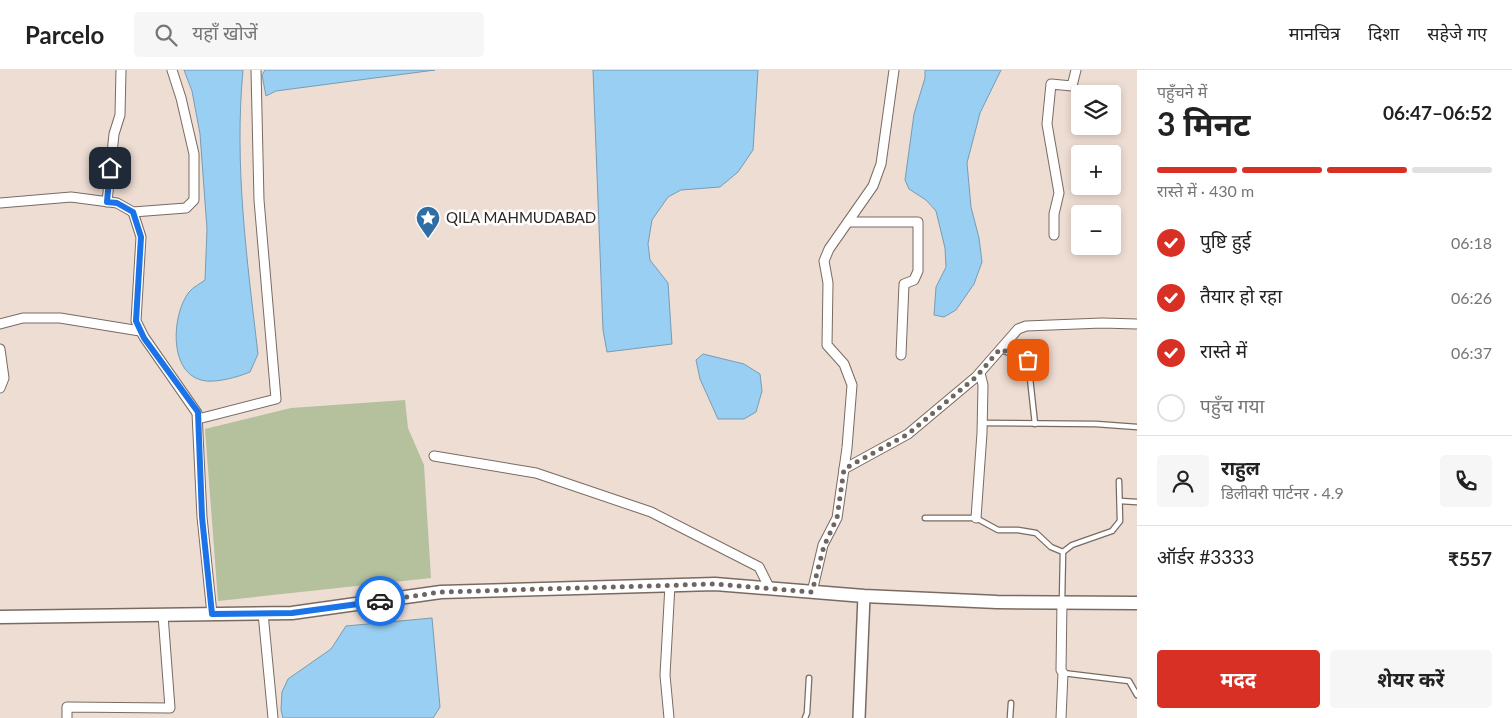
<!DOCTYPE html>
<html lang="hi">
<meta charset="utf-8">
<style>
body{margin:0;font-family:Lato,"Noto Sans Devanagari",sans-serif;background:#f6f6f6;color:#222;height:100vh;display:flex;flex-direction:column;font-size:19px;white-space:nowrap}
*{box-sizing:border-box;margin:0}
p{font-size:16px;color:#767676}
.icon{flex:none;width:28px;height:28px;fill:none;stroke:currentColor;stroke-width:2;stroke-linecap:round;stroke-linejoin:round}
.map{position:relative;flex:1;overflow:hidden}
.panel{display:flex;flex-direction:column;background:#fff;width:375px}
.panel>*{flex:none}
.tools{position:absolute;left:1071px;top:15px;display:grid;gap:10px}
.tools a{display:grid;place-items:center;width:50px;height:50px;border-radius:5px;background:#fff;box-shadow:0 2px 8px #0003;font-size:25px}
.pin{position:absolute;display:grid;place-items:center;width:42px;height:42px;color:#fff;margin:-21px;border-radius:10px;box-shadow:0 2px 8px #0006}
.courier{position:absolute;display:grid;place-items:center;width:50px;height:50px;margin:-25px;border:4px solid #1a73e8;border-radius:50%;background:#fff;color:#222;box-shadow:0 1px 6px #0007}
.head em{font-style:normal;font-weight:700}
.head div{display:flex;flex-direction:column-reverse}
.head{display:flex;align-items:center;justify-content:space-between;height:85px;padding:0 20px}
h1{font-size:32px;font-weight:700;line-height:38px}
.bar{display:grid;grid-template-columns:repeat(4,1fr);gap:8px 5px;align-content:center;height:60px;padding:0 20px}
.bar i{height:6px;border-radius:4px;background:#e0e0e0}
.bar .on{background:#d93025}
.bar p{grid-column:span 4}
.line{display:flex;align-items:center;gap:12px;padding:0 20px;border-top:1px solid #e0e0e0}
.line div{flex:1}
.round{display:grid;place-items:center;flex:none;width:52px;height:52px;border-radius:5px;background:#f6f6f6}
ol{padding:0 20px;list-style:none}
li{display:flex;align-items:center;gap:15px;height:55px}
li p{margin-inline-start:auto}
li .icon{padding:5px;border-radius:50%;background:#d93025;color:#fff;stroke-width:4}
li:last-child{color:#767676}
li i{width:28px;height:28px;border:2px solid #e0e0e0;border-radius:50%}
.action{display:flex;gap:10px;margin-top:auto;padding:10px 20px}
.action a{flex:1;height:58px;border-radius:5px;background:#d93025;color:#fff;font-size:20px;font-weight:700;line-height:58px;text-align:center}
.action a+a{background:#f6f6f6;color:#222}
header{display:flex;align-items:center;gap:30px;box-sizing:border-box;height:70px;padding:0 25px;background:#fff;border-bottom:1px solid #e0e0e0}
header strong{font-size:24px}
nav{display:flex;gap:28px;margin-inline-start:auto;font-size:18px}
.search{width:350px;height:45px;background:#f6f6f6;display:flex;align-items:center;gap:12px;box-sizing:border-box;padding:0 18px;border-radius:5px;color:#767676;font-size:19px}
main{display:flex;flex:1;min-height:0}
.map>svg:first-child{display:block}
.green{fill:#b5c09c}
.water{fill:#99cff2;stroke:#789cb4}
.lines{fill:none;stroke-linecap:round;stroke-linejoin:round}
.service-casing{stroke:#7a6b62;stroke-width:7}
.minor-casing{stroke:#7a6b62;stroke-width:11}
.tertiary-casing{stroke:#7a6b62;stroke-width:14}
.secondary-casing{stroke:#7a6b62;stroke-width:15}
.service{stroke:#fff;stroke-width:4.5}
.minor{stroke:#fff;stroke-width:9}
.tertiary{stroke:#fff;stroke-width:11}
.secondary{stroke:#fff;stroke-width:12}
.done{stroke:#706661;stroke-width:5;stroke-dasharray:0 9}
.route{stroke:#1a73e8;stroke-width:6}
.labels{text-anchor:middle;stroke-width:5;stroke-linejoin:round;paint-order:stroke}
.poi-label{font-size:15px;fill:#2c2623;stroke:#fff;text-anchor:start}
</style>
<header>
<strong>Parcelo</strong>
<div class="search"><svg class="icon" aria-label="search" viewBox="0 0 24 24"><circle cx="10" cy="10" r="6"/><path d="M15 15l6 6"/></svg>यहाँ खोजें</div>
<nav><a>मानचित्र</a><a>दिशा</a><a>सहेजे गए</a></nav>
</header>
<main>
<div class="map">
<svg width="1137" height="648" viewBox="0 0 1137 648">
<rect width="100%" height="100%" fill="#eeddd3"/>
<polygon class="green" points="405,330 408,358 424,395 431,508 218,531 205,359 291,338"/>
<g class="water">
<path d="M184,0H243C234,95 247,190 258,284L250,302C238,307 214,314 201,310C168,301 172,244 189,222C193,217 200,214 205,210L207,159L200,64L192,21Z"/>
<polygon points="265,0 435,0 276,21 266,26 262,5"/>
<polygon points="593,0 758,0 753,80 738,102 720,117 681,120 668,127 652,150 648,174 650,190 668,213 672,274 607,282 603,260"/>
<polygon points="925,0 1001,0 980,43 967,93 971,137 979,168 982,192 974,214 956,240 944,247 934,245 936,217 946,197 945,178 936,141 926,130 909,119 905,110 914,44 925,8"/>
<polygon points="703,284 744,294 760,304 762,321 756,342 744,349 718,349 700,309 696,290"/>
<polygon points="432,548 440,637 433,648 283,648 281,640 282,622 288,609 331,579 346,556"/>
</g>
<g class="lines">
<defs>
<g id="service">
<polyline points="1001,280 1028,290 1035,354"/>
<polyline points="982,353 1096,354 1137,357"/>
<polyline points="1120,431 1137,432"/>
<polyline points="925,448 976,448 998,460 1018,460 1036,463 1051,477 1063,482"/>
<polyline points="1062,531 1063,482 1072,475 1112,461 1120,451 1119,411"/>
<polyline points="1063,603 1129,611 1137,625"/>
<polyline points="805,648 807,643 809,608"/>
<polyline points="1010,648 1011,633"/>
</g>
<g id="minor">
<polyline points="107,132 114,64 120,45 121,0"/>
<polyline points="0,133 71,127 117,133 133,142 141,167 136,251 144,267 197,343 202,447 212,544"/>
<polyline points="133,142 186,138 194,130 194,84 181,28 172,0"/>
<polyline points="848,152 918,152 918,201 914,210 904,214 901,285"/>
<polyline points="1054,165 1054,144 1059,123 1047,54 1051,14 1072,16 1076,0"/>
<polyline points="0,254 23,248 60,248 140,261"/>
<polyline points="0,279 4,308 0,318"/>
<polyline points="198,349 276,329 259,130 256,0"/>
<polyline points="434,386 536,403 651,442 759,497 770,519"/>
<polyline points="844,399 908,364 976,307 1018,259 1026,256 1102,253 1137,254"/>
<polyline points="976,448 982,363 983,315 980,303"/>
<polyline points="812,522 823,475 837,448 847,378 852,315 844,294 827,275 828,213 824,191 829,179 873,116 881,94 894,0"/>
<polyline points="263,543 273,648"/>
<polyline points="67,648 67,637 170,638 163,545"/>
<polyline points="669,648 665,605 670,515"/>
<polyline points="1061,648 1063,603 1061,600 1062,532"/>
</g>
<polyline id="tertiary" points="859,648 864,526"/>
<polyline id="secondary" points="0,547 292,543 441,522 715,514 864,526 997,532 1137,533"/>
</defs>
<use href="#service" class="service-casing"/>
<use href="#minor" class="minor-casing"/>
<use href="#tertiary" class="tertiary-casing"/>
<use href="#secondary" class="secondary-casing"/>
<use href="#service" class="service"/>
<use href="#minor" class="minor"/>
<use href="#tertiary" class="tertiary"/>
<use href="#secondary" class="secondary"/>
</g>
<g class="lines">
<polyline class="done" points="380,531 441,522 715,514 812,522 824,476 837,448 844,399 908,364 976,307 1000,279 1028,290"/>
<polyline class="route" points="110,98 107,132 117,133 133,142 141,167 136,251 144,268 198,342 202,447 212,544 292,543 380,531"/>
</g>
<defs>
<symbol id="sight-pin" viewBox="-11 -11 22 30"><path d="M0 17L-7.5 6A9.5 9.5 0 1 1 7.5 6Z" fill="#2f6ea5" stroke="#fff"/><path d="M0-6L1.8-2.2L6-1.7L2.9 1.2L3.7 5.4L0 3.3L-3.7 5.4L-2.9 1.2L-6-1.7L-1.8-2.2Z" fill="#fff"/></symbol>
</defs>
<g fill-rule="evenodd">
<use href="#sight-pin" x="414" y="134" width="28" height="38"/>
</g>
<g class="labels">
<g class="poi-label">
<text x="446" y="153">QILA MAHMUDABAD</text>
</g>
</g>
</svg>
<div class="tools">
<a><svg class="icon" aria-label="layers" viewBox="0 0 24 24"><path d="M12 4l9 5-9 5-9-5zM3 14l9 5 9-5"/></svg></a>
<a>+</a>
<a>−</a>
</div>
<div class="pin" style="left:1028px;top:290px;background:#ea580c"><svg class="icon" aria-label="bag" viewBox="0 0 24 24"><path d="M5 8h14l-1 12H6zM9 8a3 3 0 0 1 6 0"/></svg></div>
<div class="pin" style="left:110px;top:98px;background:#1f2937"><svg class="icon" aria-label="home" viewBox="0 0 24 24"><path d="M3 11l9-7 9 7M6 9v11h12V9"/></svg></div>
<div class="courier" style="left:380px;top:531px"><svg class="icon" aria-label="car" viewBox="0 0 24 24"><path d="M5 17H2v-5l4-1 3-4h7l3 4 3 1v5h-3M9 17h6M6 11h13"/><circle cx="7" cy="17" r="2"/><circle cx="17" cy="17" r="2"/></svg></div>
</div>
<section class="panel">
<div class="head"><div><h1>3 मिनट</h1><p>पहुँचने में</p></div><em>06:47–06:52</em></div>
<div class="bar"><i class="on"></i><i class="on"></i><i class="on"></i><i></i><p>रास्ते में · 430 m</p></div>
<ol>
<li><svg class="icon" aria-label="check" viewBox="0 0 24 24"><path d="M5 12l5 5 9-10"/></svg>पुष्टि हुई<p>06:18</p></li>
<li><svg class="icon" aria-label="check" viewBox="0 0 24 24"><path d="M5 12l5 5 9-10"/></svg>तैयार हो रहा<p>06:26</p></li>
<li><svg class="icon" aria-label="check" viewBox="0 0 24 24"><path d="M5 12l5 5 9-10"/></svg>रास्ते में<p>06:37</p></li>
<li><i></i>पहुँच गया</li>
</ol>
<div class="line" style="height:90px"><a class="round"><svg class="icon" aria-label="person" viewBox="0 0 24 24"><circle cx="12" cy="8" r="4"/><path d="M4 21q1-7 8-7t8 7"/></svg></a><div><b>राहुल</b><p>डिलीवरी पार्टनर · 4.9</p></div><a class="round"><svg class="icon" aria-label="phone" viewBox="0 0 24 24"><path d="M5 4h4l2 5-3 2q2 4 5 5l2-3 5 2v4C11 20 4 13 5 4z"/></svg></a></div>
<div class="line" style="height:65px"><div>ऑर्डर #3333</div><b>₹557</b></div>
<div class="action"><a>मदद</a><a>शेयर करें</a></div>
</section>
</main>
